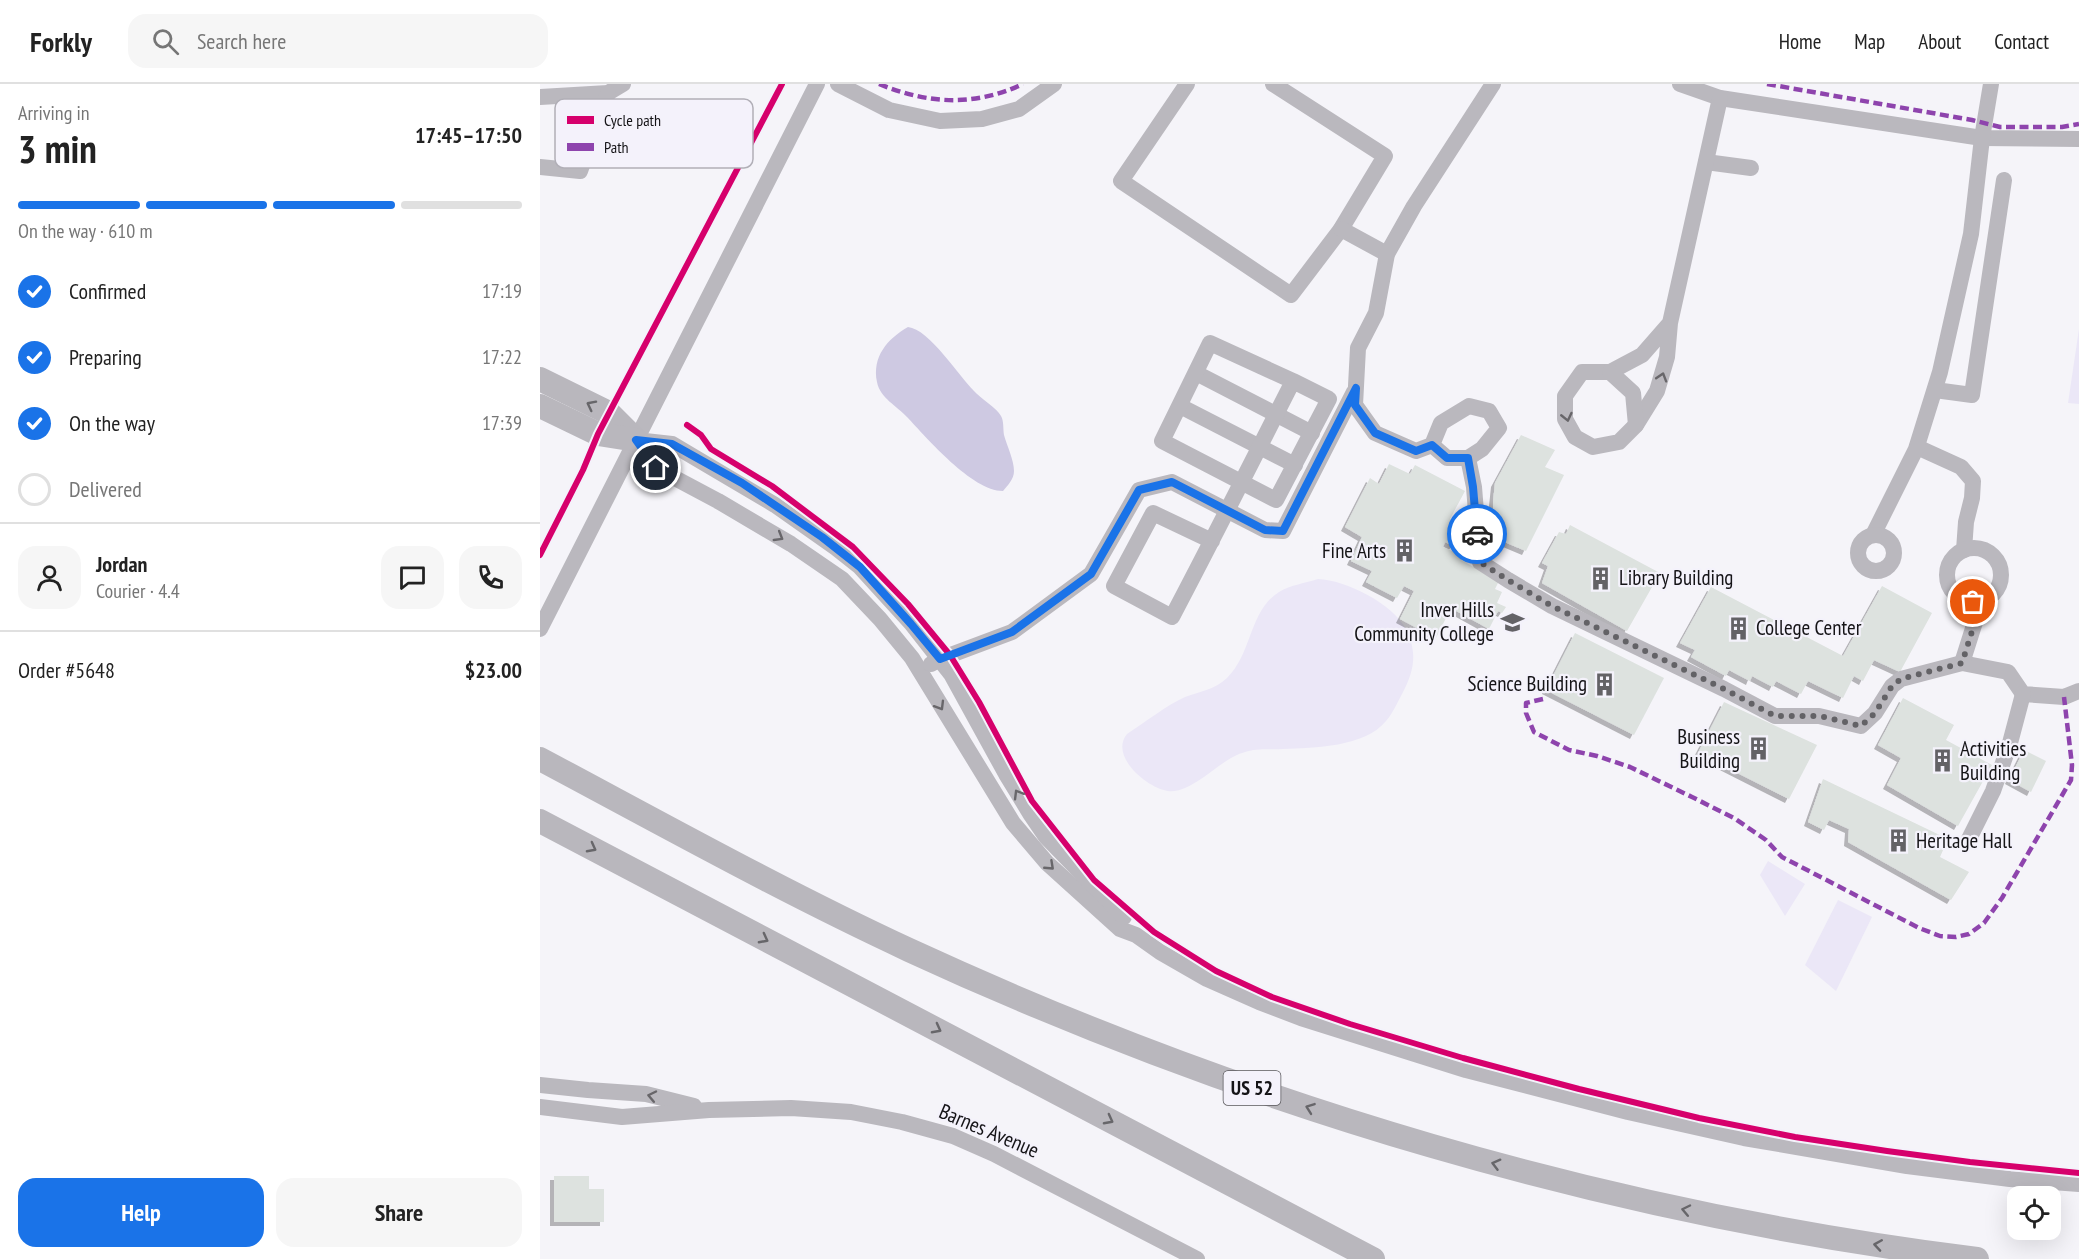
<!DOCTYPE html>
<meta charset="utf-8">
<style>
body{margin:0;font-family:"PT Sans Narrow",sans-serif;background:#f6f6f6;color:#222;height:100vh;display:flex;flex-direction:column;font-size:22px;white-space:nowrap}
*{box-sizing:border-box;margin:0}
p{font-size:20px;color:#767676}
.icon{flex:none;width:33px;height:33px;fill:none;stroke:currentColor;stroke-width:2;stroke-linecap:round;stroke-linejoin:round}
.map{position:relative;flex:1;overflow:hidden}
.details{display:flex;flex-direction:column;background:#fff;width:540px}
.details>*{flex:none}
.buttons{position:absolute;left:1467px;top:1102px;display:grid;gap:12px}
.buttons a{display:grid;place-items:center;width:54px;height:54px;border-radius:12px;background:#fff;box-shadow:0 6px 24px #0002;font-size:30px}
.pin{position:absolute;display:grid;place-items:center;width:51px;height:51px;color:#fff;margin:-26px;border:3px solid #fff;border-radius:50%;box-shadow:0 2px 6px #0007}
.courier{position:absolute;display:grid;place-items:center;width:60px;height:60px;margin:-30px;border:4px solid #1a73e8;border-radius:50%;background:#fff;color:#222;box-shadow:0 2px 8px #0007}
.summary em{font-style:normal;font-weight:700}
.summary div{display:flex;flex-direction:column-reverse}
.summary{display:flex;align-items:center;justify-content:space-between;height:102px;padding:0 18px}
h1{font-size:39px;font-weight:700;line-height:45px}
.bar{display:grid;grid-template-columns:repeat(4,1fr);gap:9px 6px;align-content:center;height:72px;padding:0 18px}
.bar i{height:8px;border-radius:4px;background:#e0e0e0}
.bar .on{background:#1a73e8}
.bar p{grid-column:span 4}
.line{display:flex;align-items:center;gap:15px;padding:0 18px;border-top:2px solid #e0e0e0}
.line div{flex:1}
.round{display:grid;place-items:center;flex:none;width:63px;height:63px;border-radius:18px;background:#f6f6f6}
ol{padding:0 18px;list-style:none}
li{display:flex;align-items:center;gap:18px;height:66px}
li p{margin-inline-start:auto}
li .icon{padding:6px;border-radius:50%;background:#1a73e8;color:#fff;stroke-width:4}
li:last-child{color:#767676}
li i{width:33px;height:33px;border:3px solid #e0e0e0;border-radius:50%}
.action{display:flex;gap:12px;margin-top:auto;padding:12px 18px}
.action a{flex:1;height:69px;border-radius:18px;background:#1a73e8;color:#fff;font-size:24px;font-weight:700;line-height:69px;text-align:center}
.action a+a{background:#f6f6f6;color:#222}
header{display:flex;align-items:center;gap:36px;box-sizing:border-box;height:84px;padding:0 30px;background:#fff;border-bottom:2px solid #e0e0e0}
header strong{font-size:28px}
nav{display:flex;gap:33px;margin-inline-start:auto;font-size:21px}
.search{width:420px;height:54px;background:#f6f6f6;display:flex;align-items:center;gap:15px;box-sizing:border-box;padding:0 21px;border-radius:18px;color:#767676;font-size:22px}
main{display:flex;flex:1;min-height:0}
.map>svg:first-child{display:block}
.green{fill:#ebe7f7}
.water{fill:#cec9e2}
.building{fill:#dde2df;filter:url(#shadow)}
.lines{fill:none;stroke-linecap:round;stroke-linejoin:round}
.minor{stroke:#bab8be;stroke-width:16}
.highway{stroke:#b9b7bd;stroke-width:24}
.quiet{stroke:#8e44ad;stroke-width:4.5;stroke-dasharray:9 4.5;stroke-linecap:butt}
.cycleway-casing{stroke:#f4f2fb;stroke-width:10}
.cycleway{stroke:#d6006c;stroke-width:6}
.oneway{stroke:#68666a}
.oneway2{stroke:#67666a}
.done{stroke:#636266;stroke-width:6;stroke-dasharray:0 10.8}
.route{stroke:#1a73e8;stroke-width:8}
.labels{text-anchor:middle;stroke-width:4.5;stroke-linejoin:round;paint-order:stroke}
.shield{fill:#f4f2fb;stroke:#58575b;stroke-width:1.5}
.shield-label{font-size:20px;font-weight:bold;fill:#151417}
.poi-label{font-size:21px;fill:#151417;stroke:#f4f2fb;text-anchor:end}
.street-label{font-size:21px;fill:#151417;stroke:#f4f2fb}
.key{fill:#f4f2fb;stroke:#b1afb7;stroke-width:1.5}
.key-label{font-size:16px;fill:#151417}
</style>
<header>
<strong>Forkly</strong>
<div class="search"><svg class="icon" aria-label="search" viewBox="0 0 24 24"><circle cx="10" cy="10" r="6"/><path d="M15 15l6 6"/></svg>Search here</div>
<nav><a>Home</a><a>Map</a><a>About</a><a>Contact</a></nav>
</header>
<main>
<section class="details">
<div class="summary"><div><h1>3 min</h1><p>Arriving in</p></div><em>17:45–17:50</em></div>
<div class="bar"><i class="on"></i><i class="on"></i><i class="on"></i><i></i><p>On the way · 610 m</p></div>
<ol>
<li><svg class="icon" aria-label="check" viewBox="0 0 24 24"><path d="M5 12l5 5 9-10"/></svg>Confirmed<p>17:19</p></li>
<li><svg class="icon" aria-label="check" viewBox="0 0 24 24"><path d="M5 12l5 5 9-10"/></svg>Preparing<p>17:22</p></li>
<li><svg class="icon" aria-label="check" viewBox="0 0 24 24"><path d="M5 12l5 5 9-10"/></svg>On the way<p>17:39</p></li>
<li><i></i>Delivered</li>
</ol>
<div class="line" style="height:108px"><a class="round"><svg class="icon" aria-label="person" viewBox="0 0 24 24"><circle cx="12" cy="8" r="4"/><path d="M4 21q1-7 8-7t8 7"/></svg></a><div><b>Jordan</b><p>Courier · 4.4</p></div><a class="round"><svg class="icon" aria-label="chat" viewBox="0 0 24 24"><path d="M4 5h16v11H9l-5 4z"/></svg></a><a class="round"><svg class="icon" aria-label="phone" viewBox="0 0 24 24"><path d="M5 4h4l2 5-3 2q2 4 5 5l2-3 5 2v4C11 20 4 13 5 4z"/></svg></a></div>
<div class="line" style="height:78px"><div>Order #5648</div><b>$23.00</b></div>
<div class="action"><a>Help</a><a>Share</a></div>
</section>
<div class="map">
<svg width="1539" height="1175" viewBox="0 0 1539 1175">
<defs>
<filter id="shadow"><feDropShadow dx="-4" dy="4" stdDeviation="0" flood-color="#0004"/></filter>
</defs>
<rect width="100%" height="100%" fill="#f5f4f9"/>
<g class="green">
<polygon points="1539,245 1539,320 1528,319"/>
<path d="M778,495C806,496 853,520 866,545C878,569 874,588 862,610C857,619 853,629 846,637C825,663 774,664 743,665C725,666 717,663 699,670C677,679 651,710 628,707C607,704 569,672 587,650C604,639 627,621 645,613C661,607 674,606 687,594C712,570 709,527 739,508C751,501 765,499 778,495Z"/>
<polygon points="1228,777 1265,800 1245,832 1220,791"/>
<polygon points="1298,816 1332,833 1296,907 1265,881"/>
</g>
<path class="water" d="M368,243C389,245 419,292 434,307C440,314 457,324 461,332C464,337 463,345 464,351C467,362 474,376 474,387C474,395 468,401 463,407C432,407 387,354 367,333C357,322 340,314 337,298C332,273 347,255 368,243Z"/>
<g class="building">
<polygon points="981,351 1015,366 1005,383 1024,391 986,467 955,454 964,437 953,426 953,418 955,399"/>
<polygon points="849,380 870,390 875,381 925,407 910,435 916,438 913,446 920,449 913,462 905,458 903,463 923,472 921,476 959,497 955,505 962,508 957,519 966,523 962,529 958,527 949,545 911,524 896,554 860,535 874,507 864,502 857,514 826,498 832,487 811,477 822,453 805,443 830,394 839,400"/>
<polygon points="1030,441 1120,489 1087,547 1002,499 1008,482 1002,479 1019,448 1026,450"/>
<polygon points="1342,502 1392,529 1360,588 1334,576 1323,597 1314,592 1303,614 1268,597 1261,610 1236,597 1233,603 1212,592 1210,597 1189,586 1186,592 1151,573 1155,566 1140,559 1171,503 1303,572"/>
<polygon points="1035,549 1124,594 1094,651 1006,606"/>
<polygon points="1363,614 1414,641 1406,656 1452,681 1418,742 1347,701 1361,674 1338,661"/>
<polygon points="1184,618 1277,661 1249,715 1158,669"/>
<polygon points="1484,666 1506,677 1491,708 1469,696"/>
<polygon points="1283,695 1408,755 1400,773 1429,788 1411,816 1308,758 1309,745 1289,736 1284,746 1268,738"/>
<polygon points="14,1092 49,1092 49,1105 64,1105 64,1138 14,1138"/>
</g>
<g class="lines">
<g class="minor">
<polyline points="298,0 349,26 400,37 442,35 479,25 514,0"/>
<polyline points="647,0 581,97 751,211 801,145 845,72 733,0"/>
<polyline points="1140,0 1180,14 1442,54 1539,55"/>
<polyline points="0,13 68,9 83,0"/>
<polyline points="1166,78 1211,84"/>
<polyline points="0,83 40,87 68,9"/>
<polyline points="801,145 847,170"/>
<polyline points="1130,239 1102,271 1070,288 1042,288 1025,312 1025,335 1035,353 1053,363 1079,358 1096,341 1117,307 1127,273 1130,239 1180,14"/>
<polyline points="1070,288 1093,309 1096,341"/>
<polyline points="656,289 772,349"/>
<polyline points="1395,306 1432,311 1464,96"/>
<polyline points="640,322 755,381"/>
<polyline points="96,356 116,384 178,417 251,460 302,495 340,535 372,574 473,739 507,779 580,845 596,851 620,868 667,895 719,918 761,934 926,986 1088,1028 1204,1054 1367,1082 1470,1095 1539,1100"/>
<polyline points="96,356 132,360 235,421 296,464 320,483 371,539 411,590 466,690 491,731 506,753 584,833"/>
<polyline points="892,361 907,374 928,374 942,365 959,344 949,327 929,322 901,339 892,361 876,367 835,349 815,321 818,264 836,229 847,170 874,122 953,0"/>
<polyline points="1377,363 1421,383 1433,397 1432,414 1426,438 1424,466"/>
<polyline points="928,374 934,403 940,478 968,496 1012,522 1184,605 1235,632 1279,632 1321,642 1335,629 1352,602 1361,595 1422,579 1468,588 1483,610 1524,613 1539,607"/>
<polyline points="1333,451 1376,365 1400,288 1431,150 1442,54 1451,0"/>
<circle cx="1336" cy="469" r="18"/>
<path d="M672,457L613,429L574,502L632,533C673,455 713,376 753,297L670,259L622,357L736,416L789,315L753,297"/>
<circle cx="1434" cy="491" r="27"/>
<polyline points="0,545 277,0"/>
<polyline points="1422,579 1442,516"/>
<polyline points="391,580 400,575 472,548 551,490 599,406 632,398 725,446 743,447 814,308"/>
<polyline points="1428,757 1453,707 1470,659 1483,610"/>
<polyline points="0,1001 48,1006 106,1010 154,1022"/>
<polyline points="0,1023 82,1033 169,1026 251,1024 311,1028 362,1038 413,1052 454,1070 657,1175"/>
</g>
<g class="highway">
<polyline points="0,295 69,329 96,356"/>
<polyline points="0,322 58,350 96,356"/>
<path d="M0,675C122,740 244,808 369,866C707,1022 1068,1129 1437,1175"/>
<polyline points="0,737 833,1175"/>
</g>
<g class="quiet">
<path d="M339,0C389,20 433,23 483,0"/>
<polyline points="1227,0 1432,36 1460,43 1522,43 1539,40"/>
<polyline points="1003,615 986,619 986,629 994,648 1029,666 1057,672 1090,683 1152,713 1194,734 1226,756 1242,773 1379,844 1400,852 1416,853 1429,850 1444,839 1462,814 1531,696 1532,681 1524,613"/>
</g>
<defs>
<g id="cycleway">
<polyline points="147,341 161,351 171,365 232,402 313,463 368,520 410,571 439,618 492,717 554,796 614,848 676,887 732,913 810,940 923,974 1039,1005 1159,1034 1255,1053 1347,1067 1430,1078 1539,1089"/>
<polyline points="0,471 43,386 58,350 242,0"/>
</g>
</defs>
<use href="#cycleway" class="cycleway-casing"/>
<use href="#cycleway" class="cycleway"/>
</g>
<defs><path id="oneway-chevron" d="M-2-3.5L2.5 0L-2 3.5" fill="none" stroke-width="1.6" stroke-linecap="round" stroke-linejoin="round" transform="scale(1.5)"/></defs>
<g class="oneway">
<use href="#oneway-chevron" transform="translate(1122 293) rotate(-73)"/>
<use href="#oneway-chevron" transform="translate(1027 333) rotate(77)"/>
<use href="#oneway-chevron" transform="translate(239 453) rotate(31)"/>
<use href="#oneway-chevron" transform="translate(400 622) rotate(59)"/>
<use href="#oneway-chevron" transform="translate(478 710) rotate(-121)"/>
<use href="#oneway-chevron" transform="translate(510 782) rotate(43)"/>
<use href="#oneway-chevron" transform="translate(112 1012) rotate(-168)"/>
</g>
<g class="oneway2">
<use href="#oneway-chevron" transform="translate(51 321) rotate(-153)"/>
<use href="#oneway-chevron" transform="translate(52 764) rotate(28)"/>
<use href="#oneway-chevron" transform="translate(224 855) rotate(28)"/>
<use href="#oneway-chevron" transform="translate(397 945) rotate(28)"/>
<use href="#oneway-chevron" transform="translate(770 1024) rotate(-160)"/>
<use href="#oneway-chevron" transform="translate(569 1036) rotate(28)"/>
<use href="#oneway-chevron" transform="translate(956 1080) rotate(-165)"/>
<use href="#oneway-chevron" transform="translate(1146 1126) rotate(-168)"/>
<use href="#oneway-chevron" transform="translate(1338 1161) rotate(-171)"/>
</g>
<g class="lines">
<polyline class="done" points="937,450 940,478 968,496 1012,522 1184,605 1235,632 1280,632 1321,642 1335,629 1352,602 1361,595 1422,579 1442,516 1433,518"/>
<polyline class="route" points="116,384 96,356 132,360 202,399 282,453 320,483 371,540 400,575 472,548 551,490 599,406 632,398 725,446 743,447 816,304 815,321 835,349 876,367 892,361 907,374 928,374 933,403 937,450"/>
</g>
<defs>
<symbol id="building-bare" viewBox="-9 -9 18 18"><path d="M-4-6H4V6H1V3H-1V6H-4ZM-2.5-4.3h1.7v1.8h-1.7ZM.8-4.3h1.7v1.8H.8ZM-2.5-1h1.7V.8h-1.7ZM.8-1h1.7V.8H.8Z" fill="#636266" stroke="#f4f2fb" stroke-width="2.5" paint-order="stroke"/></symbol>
<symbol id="university-bare" viewBox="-9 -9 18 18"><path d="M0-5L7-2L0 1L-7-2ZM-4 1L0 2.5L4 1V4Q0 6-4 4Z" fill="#636266" stroke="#f4f2fb" stroke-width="2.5" paint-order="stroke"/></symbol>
</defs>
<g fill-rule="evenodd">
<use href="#building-bare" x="848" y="450" width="33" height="33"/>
<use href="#building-bare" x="1044" y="478" width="33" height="33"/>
<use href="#university-bare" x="956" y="522" width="33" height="33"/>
<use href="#building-bare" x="1182" y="528" width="33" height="33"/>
<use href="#building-bare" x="1048" y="584" width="33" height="33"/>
<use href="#building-bare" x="1202" y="648" width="33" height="33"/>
<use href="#building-bare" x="1386" y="660" width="33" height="33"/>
<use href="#building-bare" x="1342" y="740" width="33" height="33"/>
</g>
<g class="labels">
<rect class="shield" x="683.5" y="987" width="57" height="34" rx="4.5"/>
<g class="shield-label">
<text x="712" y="1011">US 52</text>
</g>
<g class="poi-label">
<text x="846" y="474">Fine Arts</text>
<text x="1079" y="501" text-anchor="start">Library Building</text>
<text x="954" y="533">Inver Hills<tspan x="954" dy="24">Community College</tspan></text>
<text x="1216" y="551" text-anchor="start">College Center</text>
<text x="1047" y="607">Science Building</text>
<text x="1200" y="660">Business<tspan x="1200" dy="24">Building</tspan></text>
<text x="1420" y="672" text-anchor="start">Activities<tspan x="1420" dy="24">Building</tspan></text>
<text x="1376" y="764" text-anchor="start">Heritage Hall</text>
</g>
<g class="street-label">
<text transform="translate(449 1047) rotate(23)" y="7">Barnes Avenue</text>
</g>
</g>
<rect x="15" y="15" width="198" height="69" rx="9" class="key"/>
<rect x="27" y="32" width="27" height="8" fill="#d6006c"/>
<rect x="27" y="59" width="27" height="8" fill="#8e44ad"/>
<g class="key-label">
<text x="64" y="42">Cycle path</text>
<text x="64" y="69">Path</text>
</g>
</svg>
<div class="buttons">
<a><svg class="icon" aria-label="locate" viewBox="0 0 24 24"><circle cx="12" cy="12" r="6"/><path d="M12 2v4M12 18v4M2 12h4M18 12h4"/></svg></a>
</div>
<div class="pin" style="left:1433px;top:518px;background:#ea580c"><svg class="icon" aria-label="bag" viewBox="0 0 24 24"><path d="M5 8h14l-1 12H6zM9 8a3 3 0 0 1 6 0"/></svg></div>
<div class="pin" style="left:116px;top:384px;background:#1f2937"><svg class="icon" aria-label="home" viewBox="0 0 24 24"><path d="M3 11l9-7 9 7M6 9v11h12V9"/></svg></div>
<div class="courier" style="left:937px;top:450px"><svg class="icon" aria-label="car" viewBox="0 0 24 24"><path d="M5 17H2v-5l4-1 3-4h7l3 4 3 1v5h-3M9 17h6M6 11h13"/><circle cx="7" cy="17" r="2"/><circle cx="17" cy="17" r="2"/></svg></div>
</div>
</main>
